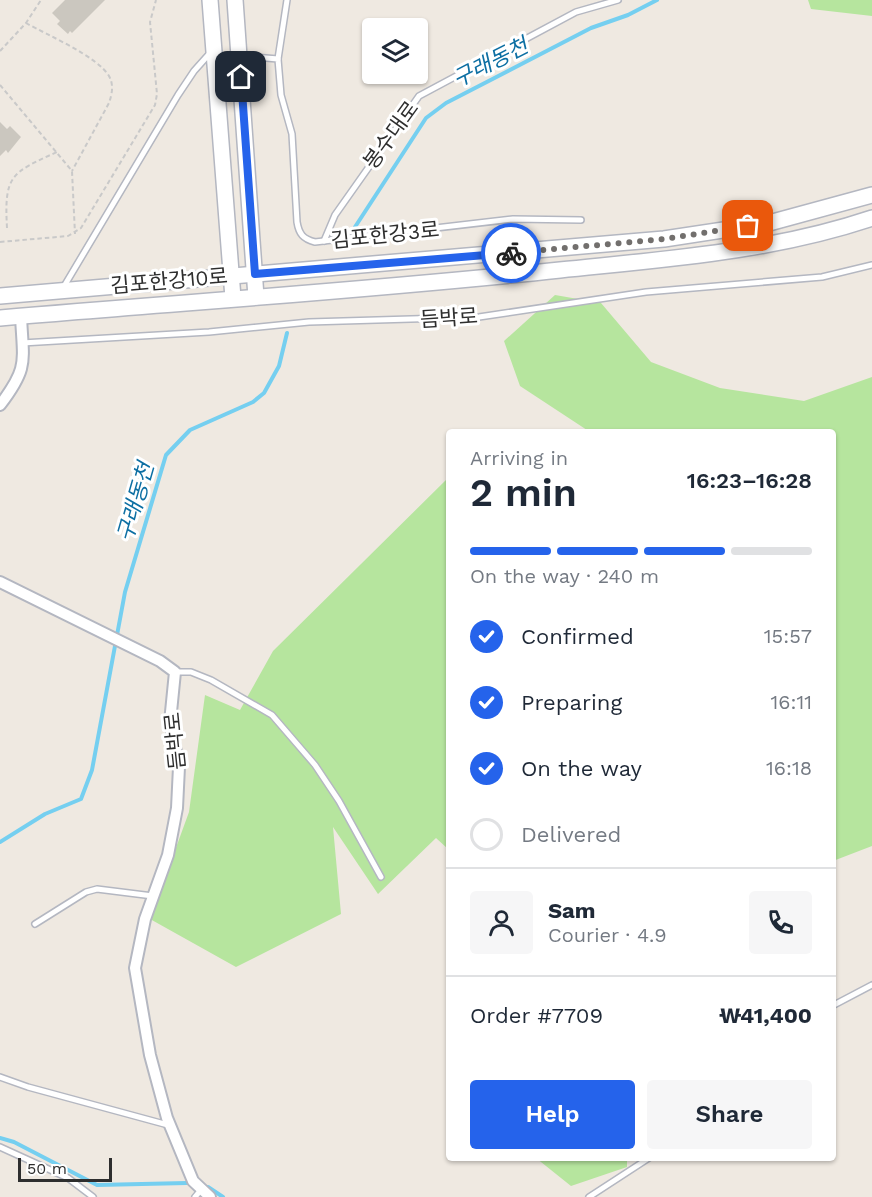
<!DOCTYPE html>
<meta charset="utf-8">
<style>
body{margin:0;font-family:"Work Sans","Noto Sans KR",sans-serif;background:#f6f6f7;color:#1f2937;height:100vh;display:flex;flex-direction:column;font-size:22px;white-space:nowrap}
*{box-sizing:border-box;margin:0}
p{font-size:20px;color:#747a83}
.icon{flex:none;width:33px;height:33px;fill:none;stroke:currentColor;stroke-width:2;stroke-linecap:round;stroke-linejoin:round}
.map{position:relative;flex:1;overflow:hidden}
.details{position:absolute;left:446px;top:429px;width:390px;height:732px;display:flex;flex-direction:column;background:#fff;border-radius:6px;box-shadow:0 2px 4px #0004}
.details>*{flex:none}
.controls{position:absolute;left:362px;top:18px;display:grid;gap:12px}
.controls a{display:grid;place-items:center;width:66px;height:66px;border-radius:6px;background:#fff;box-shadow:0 2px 4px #0004;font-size:30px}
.scale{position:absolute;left:18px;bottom:15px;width:94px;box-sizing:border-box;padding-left:6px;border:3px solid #2e2e2e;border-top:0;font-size:16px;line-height:21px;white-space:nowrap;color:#2e2e2e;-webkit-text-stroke:4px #fff;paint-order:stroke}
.pin{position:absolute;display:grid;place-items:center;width:51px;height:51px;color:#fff;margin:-26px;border-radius:12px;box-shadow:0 3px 9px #0006}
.courier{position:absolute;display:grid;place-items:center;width:60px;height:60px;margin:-30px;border:4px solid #2563eb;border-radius:50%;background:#fff;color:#222;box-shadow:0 2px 8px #0007}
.headline em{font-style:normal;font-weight:600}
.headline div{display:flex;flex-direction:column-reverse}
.headline{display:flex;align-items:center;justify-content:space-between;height:102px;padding:0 24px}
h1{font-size:39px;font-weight:600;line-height:45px}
.bar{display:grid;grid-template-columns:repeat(4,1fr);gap:9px 6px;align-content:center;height:72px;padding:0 24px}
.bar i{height:8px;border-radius:4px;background:#e0e1e3}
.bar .current{background:#2563eb}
.bar p{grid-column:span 4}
.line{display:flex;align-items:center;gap:15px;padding:0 24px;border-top:2px solid #e0e1e3}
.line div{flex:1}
.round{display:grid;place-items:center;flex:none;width:63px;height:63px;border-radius:6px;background:#f6f6f7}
ol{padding:0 24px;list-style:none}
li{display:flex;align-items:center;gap:18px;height:66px}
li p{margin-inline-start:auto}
li .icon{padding:6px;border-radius:50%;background:#2563eb;color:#fff;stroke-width:4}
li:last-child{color:#747a83}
li i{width:33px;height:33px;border:3px solid #e0e1e3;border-radius:50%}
.primary-button{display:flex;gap:12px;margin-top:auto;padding:12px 24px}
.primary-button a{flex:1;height:69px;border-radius:6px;background:#2563eb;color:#fff;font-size:24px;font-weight:600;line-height:69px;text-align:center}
.primary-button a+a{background:#f6f6f7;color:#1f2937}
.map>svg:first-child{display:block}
.green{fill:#b6e59e}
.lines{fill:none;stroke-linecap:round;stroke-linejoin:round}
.stream{stroke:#75cff0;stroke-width:4}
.building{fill:#cbc7bf}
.lane-casing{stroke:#b4b7c1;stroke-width:8}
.street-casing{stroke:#b4b7c1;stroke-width:14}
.secondary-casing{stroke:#b4b7c1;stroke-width:18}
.path{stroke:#c9c9c9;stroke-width:2;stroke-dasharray:4.5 3;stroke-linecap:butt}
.lane{stroke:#fff;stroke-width:5}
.street{stroke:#fff;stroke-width:10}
.secondary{stroke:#fff;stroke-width:15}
.done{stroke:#726f6d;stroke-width:6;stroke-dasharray:0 10.8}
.route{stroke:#2563eb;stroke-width:8}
.labels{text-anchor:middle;stroke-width:6;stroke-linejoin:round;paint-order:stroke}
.street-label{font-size:21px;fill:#2e2e2e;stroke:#fff}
.water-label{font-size:22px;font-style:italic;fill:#0d6fa3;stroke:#fff}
</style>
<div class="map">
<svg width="872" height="1197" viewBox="0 0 872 1197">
<rect width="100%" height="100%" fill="#efe9e1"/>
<g class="green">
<polygon points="808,0 872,0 872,16 811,9"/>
<polygon points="555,295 601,303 651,362 720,388 804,401 872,377 872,846 833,861 832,432 590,432 520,386 504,341"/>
<polygon points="448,478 448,849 436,838 378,894 333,827 341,914 236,967 150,919 189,812 205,695 240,710 273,651"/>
<polygon points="536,1158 627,1158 627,1167 571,1186"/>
</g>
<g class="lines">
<g class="stream">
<polyline points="355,227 426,118 446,103 591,28 628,15 657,0"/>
<polyline points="0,842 45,814 81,799 92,770 125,592 166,455 190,430 253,402 264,393 279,366 287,333"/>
<polyline points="0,1138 14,1142 97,1185 187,1183"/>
<polyline points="208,1187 223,1197"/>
</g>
</g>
<g class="building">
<polygon points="65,0 105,0 72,33 70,31 68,34 57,24 60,21 52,13"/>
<polygon points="0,122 7,129 10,126 21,137 8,153 6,150 0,156"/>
</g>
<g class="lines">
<defs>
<g id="lane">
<path d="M241,56L278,59L281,95L292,134L297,222C299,234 303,239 315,242L513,219L581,220"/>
<polyline points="278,59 287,0"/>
<polyline points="324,241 335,215 419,96 576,12 618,0"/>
<polyline points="63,288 178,95 194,71 211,52"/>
<polyline points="22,343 209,332 309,322 479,317 646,292 822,277 872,265"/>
<polyline points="175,672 191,672 211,680 272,715 315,765 339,801 381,877"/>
<polyline points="35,924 86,892 97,889 153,896"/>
<polyline points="832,1006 872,985"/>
<polyline points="0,1077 28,1087 168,1125"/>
<polyline points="0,1147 68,1178 93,1197"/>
<polyline points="195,1197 201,1190"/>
<polyline points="589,1197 649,1158"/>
</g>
<g id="street">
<path d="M0,405C29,367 23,362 21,316"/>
<polyline points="0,582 160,661 175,672 170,722 179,767 177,808 168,855 145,919 135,968 150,1055 167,1118 193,1181 210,1197"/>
</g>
<g id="secondary">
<polyline points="210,0 233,298"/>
<polyline points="235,0 256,297"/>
<polyline points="0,296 664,239 769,223 872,195"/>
<path d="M0,318C187,302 374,290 560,270C665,259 771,252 872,218"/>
</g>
</defs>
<use href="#lane" class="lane-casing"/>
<use href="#street" class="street-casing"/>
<use href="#secondary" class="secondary-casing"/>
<g class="path">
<path d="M26,23C47,35 97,56 109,76C114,85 112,94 109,103L72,171"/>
<polyline points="0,51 26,23 41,0"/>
<polyline points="0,85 72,171 75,234"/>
<path d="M7,228C4,175 11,173 57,152"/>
<polyline points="0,242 68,236 81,228 155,105 157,94 150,22 156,0"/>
</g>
<use href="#lane" class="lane"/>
<use href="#street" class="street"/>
<use href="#secondary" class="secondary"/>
</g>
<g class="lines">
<polyline class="done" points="511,253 664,239 748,226"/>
<polyline class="route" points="241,77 255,274 511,253"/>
</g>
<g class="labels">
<g class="street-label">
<text transform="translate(391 135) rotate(-54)" y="7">봉수대로</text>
<text transform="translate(385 235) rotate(-6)" y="7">김포한강3로</text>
<text transform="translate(169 281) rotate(-5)" y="7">김포한강10로</text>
<text transform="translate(449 318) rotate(-4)" y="7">듬박로</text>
<text transform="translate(175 741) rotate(-96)" y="7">듬박로</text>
</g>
<g class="water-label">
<text transform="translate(490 62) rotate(-27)" y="8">구래동천</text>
<text transform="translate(135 502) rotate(-74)" y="8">구래동천</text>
</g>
</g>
</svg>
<div class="controls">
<a><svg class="icon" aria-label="layers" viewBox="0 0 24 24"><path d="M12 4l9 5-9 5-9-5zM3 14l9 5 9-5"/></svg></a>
</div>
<div class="scale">50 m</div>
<div class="pin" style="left:748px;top:226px;background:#ea580c"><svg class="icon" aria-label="bag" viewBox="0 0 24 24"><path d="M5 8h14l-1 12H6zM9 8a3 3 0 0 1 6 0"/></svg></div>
<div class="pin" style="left:241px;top:77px;background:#1f2937"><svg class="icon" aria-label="home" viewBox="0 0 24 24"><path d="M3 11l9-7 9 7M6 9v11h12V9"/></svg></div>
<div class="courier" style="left:511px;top:253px"><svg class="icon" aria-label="bike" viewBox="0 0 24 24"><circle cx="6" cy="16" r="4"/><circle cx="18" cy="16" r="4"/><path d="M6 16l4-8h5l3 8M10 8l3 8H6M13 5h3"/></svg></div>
<section class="details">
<div class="headline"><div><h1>2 min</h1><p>Arriving in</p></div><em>16:23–16:28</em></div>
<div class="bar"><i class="current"></i><i class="current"></i><i class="current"></i><i></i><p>On the way · 240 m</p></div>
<ol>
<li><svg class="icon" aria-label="check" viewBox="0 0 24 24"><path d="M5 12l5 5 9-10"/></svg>Confirmed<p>15:57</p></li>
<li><svg class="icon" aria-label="check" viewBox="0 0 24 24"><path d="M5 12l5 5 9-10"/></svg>Preparing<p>16:11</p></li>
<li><svg class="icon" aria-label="check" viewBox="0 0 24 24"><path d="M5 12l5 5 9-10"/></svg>On the way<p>16:18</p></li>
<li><i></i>Delivered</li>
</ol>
<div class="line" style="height:108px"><a class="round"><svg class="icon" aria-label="person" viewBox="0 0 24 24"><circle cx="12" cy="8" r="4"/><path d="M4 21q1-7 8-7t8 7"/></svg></a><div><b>Sam</b><p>Courier · 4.9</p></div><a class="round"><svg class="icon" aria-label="phone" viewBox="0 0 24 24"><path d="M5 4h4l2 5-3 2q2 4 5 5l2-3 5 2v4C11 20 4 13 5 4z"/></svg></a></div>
<div class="line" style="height:78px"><div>Order #7709</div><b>₩41,400</b></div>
<div class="primary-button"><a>Help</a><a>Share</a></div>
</section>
</div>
